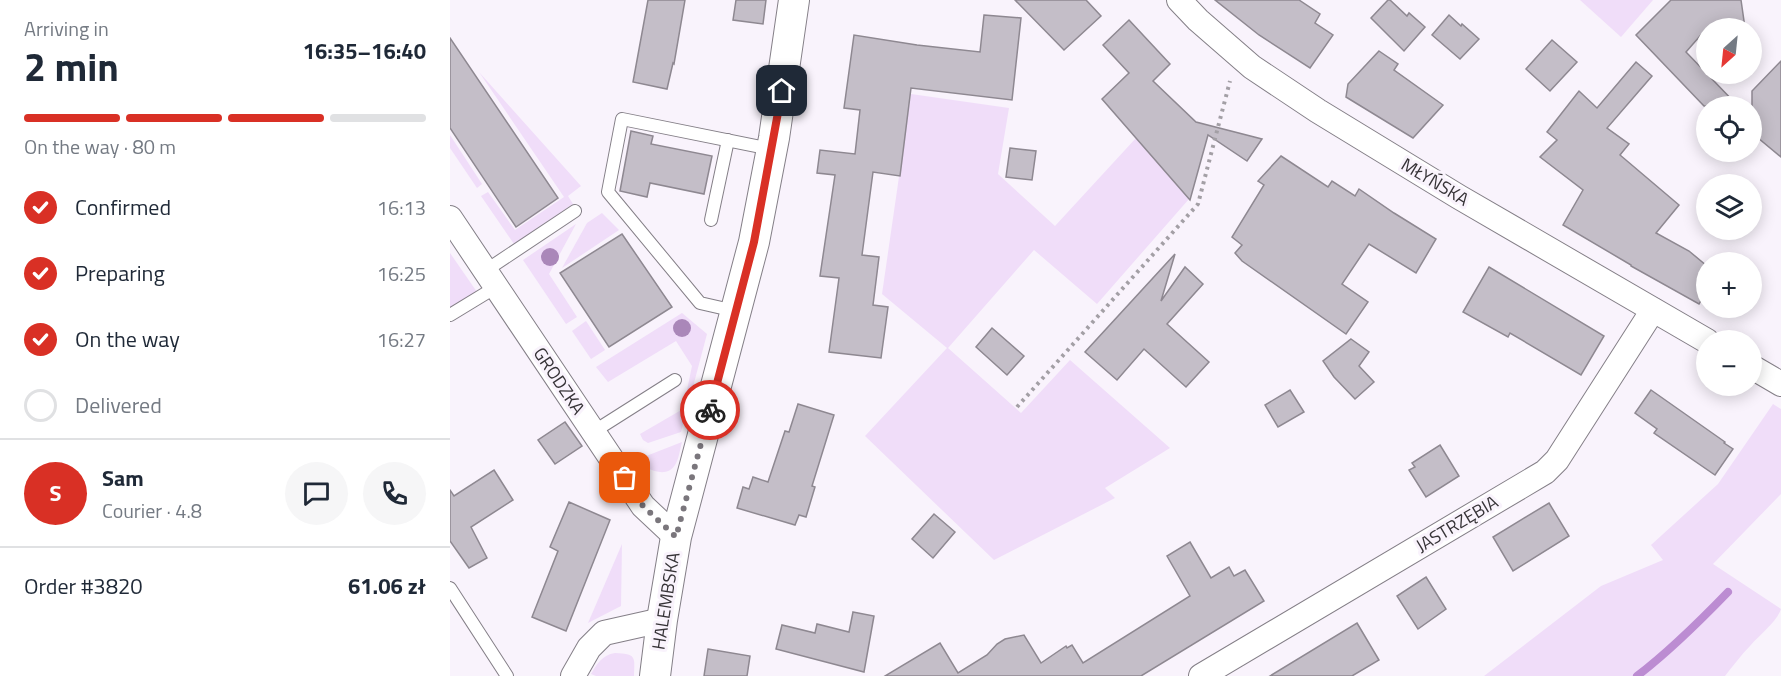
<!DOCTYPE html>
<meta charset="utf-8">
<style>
body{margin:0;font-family:"Titillium Web",sans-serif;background:#f6f6f7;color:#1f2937;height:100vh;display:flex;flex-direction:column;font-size:22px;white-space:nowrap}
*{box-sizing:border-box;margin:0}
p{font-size:20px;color:#747a83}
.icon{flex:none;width:33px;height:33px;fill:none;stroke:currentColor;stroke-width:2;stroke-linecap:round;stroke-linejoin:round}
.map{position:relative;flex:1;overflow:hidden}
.sheet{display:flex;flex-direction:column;background:#fff;width:450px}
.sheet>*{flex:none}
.needle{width:39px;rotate:207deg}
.tools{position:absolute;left:1246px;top:18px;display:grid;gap:12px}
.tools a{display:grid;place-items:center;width:66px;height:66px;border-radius:50%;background:#fff;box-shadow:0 3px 15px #0003;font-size:30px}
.pin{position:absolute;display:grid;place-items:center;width:51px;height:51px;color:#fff;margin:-26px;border-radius:12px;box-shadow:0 3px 9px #0006}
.courier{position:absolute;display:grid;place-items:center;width:60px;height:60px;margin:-30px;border:4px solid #d93025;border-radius:50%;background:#fff;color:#222;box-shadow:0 2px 8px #0007}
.overview em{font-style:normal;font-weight:700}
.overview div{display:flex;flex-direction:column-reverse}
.overview{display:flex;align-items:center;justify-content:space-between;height:102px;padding:0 24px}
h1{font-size:39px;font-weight:700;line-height:45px}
.bar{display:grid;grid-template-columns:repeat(4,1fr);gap:9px 6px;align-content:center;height:72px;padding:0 24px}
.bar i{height:8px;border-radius:4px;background:#e0e1e3}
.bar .active{background:#d93025}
.bar p{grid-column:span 4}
.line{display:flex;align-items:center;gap:15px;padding:0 24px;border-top:2px solid #e0e1e3}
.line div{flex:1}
.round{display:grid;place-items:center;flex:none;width:63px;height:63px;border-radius:32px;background:#f6f6f7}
ol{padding:0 24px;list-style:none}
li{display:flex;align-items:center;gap:18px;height:66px}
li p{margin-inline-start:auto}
li .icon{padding:6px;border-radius:50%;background:#d93025;color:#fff;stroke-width:4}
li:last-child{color:#747a83}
li i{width:33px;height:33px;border:3px solid #e0e1e3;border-radius:50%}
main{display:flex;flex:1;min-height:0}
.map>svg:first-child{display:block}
.green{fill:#f0ddf9}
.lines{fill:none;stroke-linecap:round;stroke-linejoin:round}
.stream{stroke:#bc8cd2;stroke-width:8}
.building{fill:#c4bec8;stroke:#8e8891;stroke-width:1.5}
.service-casing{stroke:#847f87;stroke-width:14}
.minor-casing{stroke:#847f87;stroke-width:26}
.tertiary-casing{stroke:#847f87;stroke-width:32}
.path{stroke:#a39fa5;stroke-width:4;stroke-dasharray:3 4.5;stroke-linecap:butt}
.service{stroke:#fff;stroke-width:12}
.minor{stroke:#fff;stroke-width:24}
.tertiary{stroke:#fff;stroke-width:30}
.tree{fill:#aa87b9}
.done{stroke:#7a767c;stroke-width:6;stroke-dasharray:0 10.8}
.route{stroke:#d93025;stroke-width:8}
.labels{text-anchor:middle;stroke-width:6;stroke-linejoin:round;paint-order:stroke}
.street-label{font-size:18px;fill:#363337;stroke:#f9f3fc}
</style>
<main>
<section class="sheet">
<div class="overview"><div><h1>2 min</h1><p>Arriving in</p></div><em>16:35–16:40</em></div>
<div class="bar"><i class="active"></i><i class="active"></i><i class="active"></i><i></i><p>On the way · 80 m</p></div>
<ol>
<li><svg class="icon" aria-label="check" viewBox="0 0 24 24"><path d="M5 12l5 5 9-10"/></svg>Confirmed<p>16:13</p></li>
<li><svg class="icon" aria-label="check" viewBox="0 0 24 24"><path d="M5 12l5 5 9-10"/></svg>Preparing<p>16:25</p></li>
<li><svg class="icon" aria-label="check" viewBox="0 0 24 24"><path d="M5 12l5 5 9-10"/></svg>On the way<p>16:27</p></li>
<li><i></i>Delivered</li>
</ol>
<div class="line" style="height:108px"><b class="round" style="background:#d93025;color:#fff">S</b><div><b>Sam</b><p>Courier · 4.8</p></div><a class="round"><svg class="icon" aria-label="chat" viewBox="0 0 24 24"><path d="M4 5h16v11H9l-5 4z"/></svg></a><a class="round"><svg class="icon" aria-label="phone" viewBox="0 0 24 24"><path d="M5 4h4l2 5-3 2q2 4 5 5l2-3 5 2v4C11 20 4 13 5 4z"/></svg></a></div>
<div class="line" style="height:78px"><div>Order #3820</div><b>61.06 zł</b></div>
</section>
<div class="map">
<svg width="1331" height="676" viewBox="0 0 1331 676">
<rect width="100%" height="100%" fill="#f9f3fc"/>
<g class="green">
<polygon points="1130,0 1203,0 1171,37"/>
<polygon points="29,72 131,186 118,196 123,204 64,244 31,196 38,192 65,230 114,197"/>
<polygon points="461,94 559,108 548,174 605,226 686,138 739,199 647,304 584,250 498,348 571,413 620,360 720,448 655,488 665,498 544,560 415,436 497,348 432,294"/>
<polygon points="0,135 32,184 27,188 0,148"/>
<polygon points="152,213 169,230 112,268 137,223"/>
<polygon points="126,224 99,274 127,317 116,324 73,260"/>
<polygon points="0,253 27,292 0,309"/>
<polygon points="232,313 257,334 231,432 198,443 193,440 190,434 233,409 242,366 226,341 158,382 146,367"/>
<polygon points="136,321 155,350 141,359 122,331"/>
<path d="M1323,404L1331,409V494L1263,564L1331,609C1326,623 1310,634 1300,646C1291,655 1283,666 1275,676H1034L1151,586L1213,560L1201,545L1268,484Z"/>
<path d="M232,442C230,449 229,459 225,465C216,480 194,468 186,460Z"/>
<polygon points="172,544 171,606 138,623"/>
<path d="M165,653C186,654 185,656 184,676H146L141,674C147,664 152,655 165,653Z"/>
</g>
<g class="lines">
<path class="stream" d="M1187,676C1220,651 1249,622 1278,592"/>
</g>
<g class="building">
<polygon points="198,0 235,0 224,64 223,63 217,89 183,82"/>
<polygon points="286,0 316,0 313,24 283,20"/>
<polygon points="565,0 636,0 651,16 614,50"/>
<polygon points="765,0 849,0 870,14 865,23 883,35 860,68 809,35"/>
<polygon points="938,0 940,0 957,16 959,13 975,27 954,51 921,18"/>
<polygon points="1221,0 1291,0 1295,28 1257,28 1236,52 1288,106 1254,106 1186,35"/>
<polygon points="534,15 571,18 562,100 461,88 450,176 423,172 412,255 429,257 423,305 438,307 431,358 379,352 389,278 370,276 385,175 367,173 370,150 405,154 410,110 394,108 404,35 467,45 530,52"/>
<polygon points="999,15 1011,26 1012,24 1029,39 1010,59 982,35"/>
<polygon points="679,20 720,64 703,81 746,122 812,139 797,161 758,135 740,200 652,99 679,73 653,45"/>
<polygon points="0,38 108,198 66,227 0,128"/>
<polygon points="1102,40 1127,62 1100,91 1076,69"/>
<polygon points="929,51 948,64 944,70 993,105 963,138 896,97 898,84"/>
<polygon points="1331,61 1331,157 1302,133 1302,91"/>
<polygon points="1186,62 1202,76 1157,128 1179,144 1170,155 1229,205 1206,233 1239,251 1257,266 1257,290 1249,304 1181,266 1181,265 1113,225 1133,190 1090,157 1107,140 1097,132 1129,91 1147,108"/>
<polygon points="181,131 203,136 201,144 262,156 254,194 200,183 197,197 170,191"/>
<polygon points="560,148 586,151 582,180 556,177"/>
<polygon points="831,156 878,187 882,181 905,196 909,189 944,213 986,239 966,273 919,244 892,284 918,302 896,334 792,261 785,253 792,245 782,237 814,185 808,181"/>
<polygon points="172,234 222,307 159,347 110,273"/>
<polygon points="725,254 711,301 735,267 753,284 717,324 759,362 736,387 694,349 667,380 635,352"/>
<polygon points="1039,267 1154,336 1131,375 1060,333 1058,337 1013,312"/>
<polygon points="542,328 574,356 557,375 526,347"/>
<polygon points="901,339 919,352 909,366 924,382 905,399 884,377 873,361"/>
<polygon points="840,390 854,412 828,427 815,405"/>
<polygon points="1201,390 1275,442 1274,443 1283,449 1265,475 1204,433 1207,429 1185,413"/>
<polygon points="348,404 384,415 362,486 365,487 356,517 349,515 345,525 287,508 293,487 299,489 303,477 318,482 335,431 339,432"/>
<polygon points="115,422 132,446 105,464 88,440"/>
<polygon points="990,445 1009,476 976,497 959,470 965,467 962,463"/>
<polygon points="44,470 63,500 21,527 37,558 19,568 0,541 0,490 4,496"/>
<polygon points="119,502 160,520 116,631 82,617 108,551 100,547"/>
<polygon points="1099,503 1119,536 1063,571 1043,537"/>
<polygon points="484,514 505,532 483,558 462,539"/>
<polygon points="740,542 761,578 779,567 784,576 795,570 814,601 691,676 435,676 490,643 508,673 537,655 547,644 555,639 574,635 591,663 616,646 617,648 622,645 633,663 740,596 717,556"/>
<polygon points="976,577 996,609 968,629 947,596"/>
<polygon points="403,612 424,616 414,672 326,649 332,625 365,633 367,624 399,632"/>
<polygon points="907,623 929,660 902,676 820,676"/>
<polygon points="258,649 300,656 297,676 254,676"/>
</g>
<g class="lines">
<defs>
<g id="service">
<polyline points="261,220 278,140"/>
<polyline points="35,271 125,211"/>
<polyline points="285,311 250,303 158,192 172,119 321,149"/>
<polyline points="0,315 46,287"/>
<polyline points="143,432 225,380"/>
<polyline points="0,588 57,676"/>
</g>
<g id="minor">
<polyline points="729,0 748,20 802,67 868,111 1009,197 1257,341"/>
<polyline points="0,218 193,506 226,537"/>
<polyline points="1302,367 1331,384"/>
<polyline points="123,676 139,648 154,633 212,620"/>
<polyline points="751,676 1095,472 1107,460 1203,310"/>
</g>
<polyline id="tertiary" points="205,676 212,620 226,537 304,242 324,138 344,0"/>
</defs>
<use href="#service" class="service-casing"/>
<use href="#minor" class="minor-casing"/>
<use href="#tertiary" class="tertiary-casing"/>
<polyline class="path" points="567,407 748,204 780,81"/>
<use href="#service" class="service"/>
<use href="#minor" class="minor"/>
<use href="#tertiary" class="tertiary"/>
</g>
<g class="tree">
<circle cx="100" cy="257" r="9"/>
<circle cx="232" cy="328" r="9"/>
</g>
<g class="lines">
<polyline class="done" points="175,478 193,506 226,537 260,410"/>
<polyline class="route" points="260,410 304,242 332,91"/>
</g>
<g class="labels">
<g class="street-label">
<text transform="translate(985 182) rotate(31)" y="6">MŁYŃSKA</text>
<text transform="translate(109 381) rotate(56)" y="6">GRODZKA</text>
<text transform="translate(1007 524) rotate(-31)" y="6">JASTRZĘBIA</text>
<text transform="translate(216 601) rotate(-81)" y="6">HALEMBSKA</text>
</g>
</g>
</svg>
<div class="tools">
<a><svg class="needle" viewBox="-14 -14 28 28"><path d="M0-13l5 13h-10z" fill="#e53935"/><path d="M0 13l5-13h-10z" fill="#747a83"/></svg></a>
<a><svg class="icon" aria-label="locate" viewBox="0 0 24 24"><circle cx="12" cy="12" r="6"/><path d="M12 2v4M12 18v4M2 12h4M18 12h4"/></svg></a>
<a><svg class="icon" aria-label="layers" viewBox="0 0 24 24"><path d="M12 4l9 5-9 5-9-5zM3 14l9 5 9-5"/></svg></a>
<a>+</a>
<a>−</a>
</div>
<div class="pin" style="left:175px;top:478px;background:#ea580c"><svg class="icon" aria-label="bag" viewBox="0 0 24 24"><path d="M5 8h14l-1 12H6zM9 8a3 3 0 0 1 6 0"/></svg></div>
<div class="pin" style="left:332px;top:91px;background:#1f2937"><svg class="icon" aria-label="home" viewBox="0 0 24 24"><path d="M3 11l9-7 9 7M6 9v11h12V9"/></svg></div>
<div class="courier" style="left:260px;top:410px"><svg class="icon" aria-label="bike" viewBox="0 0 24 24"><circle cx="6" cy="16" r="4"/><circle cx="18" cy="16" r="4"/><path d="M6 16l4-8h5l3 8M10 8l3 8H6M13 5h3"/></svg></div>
</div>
</main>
